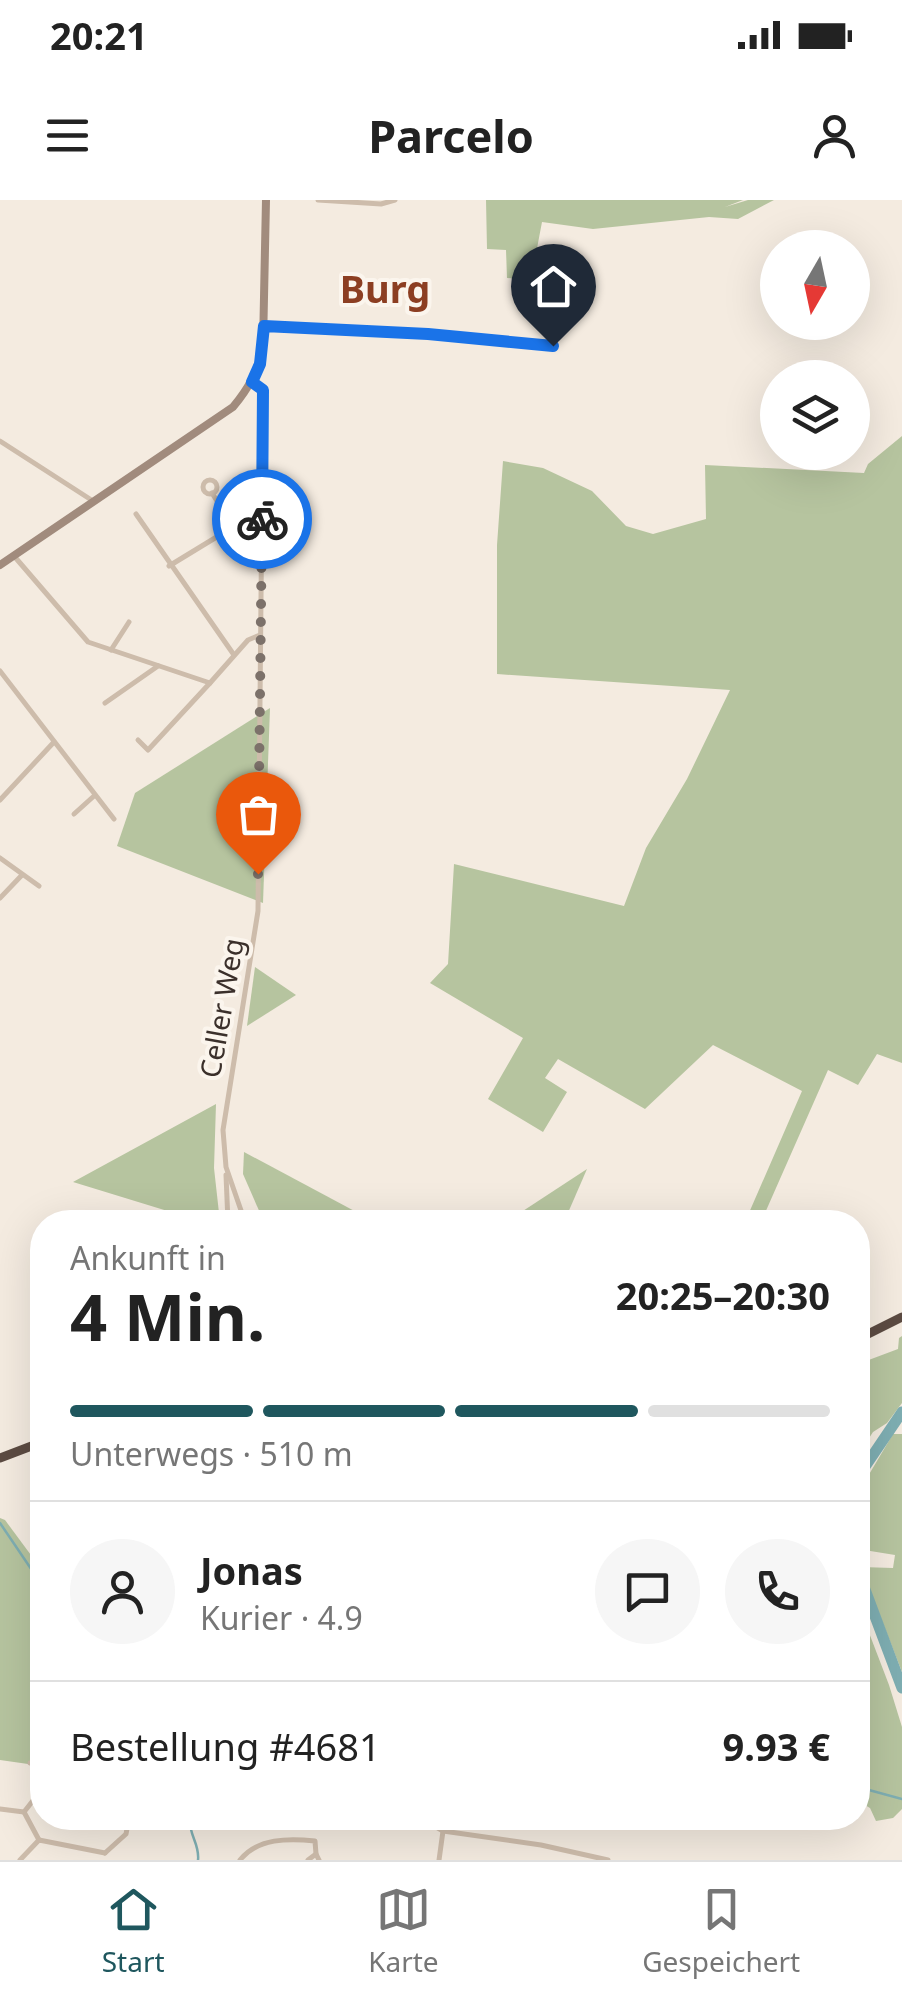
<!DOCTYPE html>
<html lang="de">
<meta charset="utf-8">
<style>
body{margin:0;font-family:"Noto Sans",sans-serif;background:#f6f6f6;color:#222;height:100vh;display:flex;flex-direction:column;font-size:38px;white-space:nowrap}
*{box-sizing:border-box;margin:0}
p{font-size:32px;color:#767676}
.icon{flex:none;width:55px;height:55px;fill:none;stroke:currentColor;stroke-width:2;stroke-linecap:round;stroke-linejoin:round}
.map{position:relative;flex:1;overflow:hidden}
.sheet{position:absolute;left:30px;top:1010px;width:840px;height:620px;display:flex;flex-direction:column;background:#fff;border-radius:40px;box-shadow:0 10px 40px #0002}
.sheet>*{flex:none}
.needle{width:65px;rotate:189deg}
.buttons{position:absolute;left:760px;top:30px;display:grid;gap:20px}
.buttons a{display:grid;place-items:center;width:110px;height:110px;border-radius:50%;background:#fff;box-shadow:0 10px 40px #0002;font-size:50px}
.pin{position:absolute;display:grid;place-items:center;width:85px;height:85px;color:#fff;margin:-102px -42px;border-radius:50% 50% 50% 0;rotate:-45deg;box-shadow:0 0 10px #0007}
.pin .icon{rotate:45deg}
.courier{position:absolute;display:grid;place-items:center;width:100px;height:100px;margin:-50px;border:8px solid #1a73e8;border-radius:50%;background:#fff;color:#222;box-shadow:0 2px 12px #0007}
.overview em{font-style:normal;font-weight:700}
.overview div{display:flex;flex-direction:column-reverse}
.overview{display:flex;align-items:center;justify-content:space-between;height:170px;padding:0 40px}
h1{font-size:65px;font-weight:700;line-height:75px}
.bar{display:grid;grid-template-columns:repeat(4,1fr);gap:15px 10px;align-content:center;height:120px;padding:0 40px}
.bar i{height:12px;border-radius:8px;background:#e0e0e0}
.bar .selected{background:#1f575e}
.bar p{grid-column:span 4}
.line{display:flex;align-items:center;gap:25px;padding:0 40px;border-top:2px solid #e0e0e0}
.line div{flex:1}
.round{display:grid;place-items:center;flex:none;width:105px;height:105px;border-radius:52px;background:#f6f6f6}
.status{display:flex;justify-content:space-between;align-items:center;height:70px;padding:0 50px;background:#fff;direction:ltr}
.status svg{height:28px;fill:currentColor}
header{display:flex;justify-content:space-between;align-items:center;height:130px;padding:0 40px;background:#fff;font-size:45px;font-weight:700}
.menu{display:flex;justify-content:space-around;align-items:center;height:140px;border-top:2px solid #e0e0e0;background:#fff;font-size:28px;color:#767676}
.menu a{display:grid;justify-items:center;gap:5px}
.menu .selected{color:#1f575e}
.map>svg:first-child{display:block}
.green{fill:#b6c49f}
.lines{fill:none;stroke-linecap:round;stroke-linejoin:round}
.stream{stroke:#7eaeb2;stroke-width:2.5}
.river{stroke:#7eaeb2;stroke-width:11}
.street{stroke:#cdbcab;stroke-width:5}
.secondary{stroke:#a18b7d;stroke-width:8}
.highway{stroke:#5c4b42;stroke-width:9}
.done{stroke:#7c716a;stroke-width:10;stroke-dasharray:0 18}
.route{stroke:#1a73e8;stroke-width:12}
.labels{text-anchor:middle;stroke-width:8;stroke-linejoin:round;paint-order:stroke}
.street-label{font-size:28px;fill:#3b302b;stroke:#fbf5ed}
.district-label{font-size:38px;font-weight:bold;fill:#8c3e22;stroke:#fbf5ed}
</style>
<div class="status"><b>20:21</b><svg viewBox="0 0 49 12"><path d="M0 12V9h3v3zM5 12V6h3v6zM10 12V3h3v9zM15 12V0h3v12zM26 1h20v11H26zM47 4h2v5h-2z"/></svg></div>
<header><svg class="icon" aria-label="menu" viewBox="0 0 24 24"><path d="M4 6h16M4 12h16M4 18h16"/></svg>Parcelo<svg class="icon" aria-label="person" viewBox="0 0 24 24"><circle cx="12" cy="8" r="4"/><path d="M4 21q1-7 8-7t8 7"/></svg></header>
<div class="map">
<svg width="902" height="1660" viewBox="0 0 902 1660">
<rect width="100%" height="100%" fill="#f4ebe0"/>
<g class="green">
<polygon points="486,0 743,0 725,7 748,0 774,0 738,19 709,17 593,29 542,22 531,80 507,78 506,50 487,49"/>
<polygon points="902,236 902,863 877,854 858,885 828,870 761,1022 745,1022 802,891 713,845 645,909 558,859 545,878 567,892 543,932 488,899 523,838 430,783 448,764 454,664 624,706 646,648 687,579 730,490 497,474 497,345 503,261 543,268 592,291 626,326 653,334 706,319 705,265 864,273 868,264"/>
<polygon points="270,508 263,703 117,646 135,593"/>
<polygon points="255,767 296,795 247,826"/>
<polygon points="216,904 214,968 220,1022 200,1011 174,1013 73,982"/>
<polygon points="244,952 375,1022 264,1022 243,974"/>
<polygon points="587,969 564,1022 506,1022"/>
<polygon points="902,1136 902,1203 887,1223 873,1232 858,1255 858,1164 898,1149 899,1138"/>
<polygon points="893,1234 902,1234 902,1472 861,1367 893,1368 895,1355 858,1349 858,1293"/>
<polygon points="0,1318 5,1320 42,1370 42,1566 0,1560"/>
<polygon points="858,1404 889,1485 902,1527 902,1609 893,1618 876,1621 870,1608 858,1601"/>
</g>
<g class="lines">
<g class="stream">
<polyline points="0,1323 42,1385"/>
<polyline points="858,1587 902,1599"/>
<path d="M190,1618C188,1634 200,1644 198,1660"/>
</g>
<g class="river">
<polyline points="858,1277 902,1212"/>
<polyline points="858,1371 902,1488"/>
</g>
<g class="street">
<polyline points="318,0 381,4 395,0"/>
<polyline points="264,126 428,134 553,146"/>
<polyline points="0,241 93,301"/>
<circle cx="210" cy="287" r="7"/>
<polyline points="136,314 234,455"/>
<polyline points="14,356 88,442 210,483 248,440 260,435"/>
<polyline points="169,366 233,327 212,293"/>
<polyline points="111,450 129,422"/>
<polyline points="0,471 114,619"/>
<polyline points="105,503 158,466"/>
<polyline points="138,540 148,550 210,483"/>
<polyline points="0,600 54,542"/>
<polyline points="74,614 94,596"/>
<polyline points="0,658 39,686"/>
<polyline points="0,698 22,675"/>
<polyline points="226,975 228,1022"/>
<polyline points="245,1022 226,967 223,930 258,711 263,190 252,182"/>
<polyline points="30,1563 42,1565"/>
<polyline points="0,1609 24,1612 35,1598 42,1599"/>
<polyline points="24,1612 39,1640"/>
<polyline points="145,1618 146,1618"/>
<polyline points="386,1618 431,1624 443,1631 541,1645 608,1660"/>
<polyline points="438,1618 443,1631 439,1660"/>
<polyline points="105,1653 126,1634 129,1618"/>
<polyline points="20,1660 39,1640 105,1653"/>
<path d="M240,1660C257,1638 289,1638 315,1641L316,1654"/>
<polyline points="308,1660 316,1654 319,1660"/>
</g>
<path class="secondary" d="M0,365L233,207C249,188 258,171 263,146L266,0"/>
<g class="highway">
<polyline points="858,1139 902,1117"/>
<polyline points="0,1258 42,1242"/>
</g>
</g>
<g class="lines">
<polyline class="done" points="258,674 262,319"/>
<polyline class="route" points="262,319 263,190 252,182 260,164 264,126 428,134 553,146"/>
</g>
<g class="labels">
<g class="street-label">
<text transform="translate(222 808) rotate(-80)" y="10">Celler Weg</text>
</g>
<g class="district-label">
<text x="385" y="103">Burg</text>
</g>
</g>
</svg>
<div class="buttons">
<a><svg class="needle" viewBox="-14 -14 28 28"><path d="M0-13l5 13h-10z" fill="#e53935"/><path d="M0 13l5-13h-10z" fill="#767676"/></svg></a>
<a><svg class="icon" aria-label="layers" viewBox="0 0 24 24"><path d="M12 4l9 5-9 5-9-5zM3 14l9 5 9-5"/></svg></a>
</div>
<div class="pin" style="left:258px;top:674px;background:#ea580c"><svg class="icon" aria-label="bag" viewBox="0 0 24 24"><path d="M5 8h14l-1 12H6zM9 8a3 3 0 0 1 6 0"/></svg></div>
<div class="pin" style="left:553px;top:146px;background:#1f2937"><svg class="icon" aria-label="home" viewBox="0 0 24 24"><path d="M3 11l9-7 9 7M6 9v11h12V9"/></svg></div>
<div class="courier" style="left:262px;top:319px"><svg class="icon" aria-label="bike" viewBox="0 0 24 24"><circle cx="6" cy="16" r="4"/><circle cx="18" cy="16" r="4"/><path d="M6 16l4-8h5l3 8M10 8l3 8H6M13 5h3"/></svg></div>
<section class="sheet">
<div class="overview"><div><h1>4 Min.</h1><p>Ankunft in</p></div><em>20:25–20:30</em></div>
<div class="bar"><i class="selected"></i><i class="selected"></i><i class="selected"></i><i></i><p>Unterwegs · 510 m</p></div>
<div class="line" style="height:180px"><a class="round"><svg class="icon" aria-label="person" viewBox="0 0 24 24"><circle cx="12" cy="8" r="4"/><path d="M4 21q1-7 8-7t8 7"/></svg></a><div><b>Jonas</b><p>Kurier · 4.9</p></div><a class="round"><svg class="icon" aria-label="chat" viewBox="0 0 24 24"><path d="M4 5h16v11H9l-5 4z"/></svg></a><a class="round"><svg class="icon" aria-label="phone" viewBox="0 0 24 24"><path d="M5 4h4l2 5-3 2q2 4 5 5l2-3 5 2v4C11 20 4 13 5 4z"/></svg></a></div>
<div class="line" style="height:130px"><div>Bestellung #4681</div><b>9.93 €</b></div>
</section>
</div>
<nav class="menu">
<a class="selected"><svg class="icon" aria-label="home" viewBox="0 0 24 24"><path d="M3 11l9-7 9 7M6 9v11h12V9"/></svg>Start</a>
<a><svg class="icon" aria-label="map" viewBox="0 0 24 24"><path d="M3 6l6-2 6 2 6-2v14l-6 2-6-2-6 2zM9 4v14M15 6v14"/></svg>Karte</a>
<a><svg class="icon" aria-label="saved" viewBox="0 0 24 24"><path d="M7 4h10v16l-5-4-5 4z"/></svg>Gespeichert</a>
</nav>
